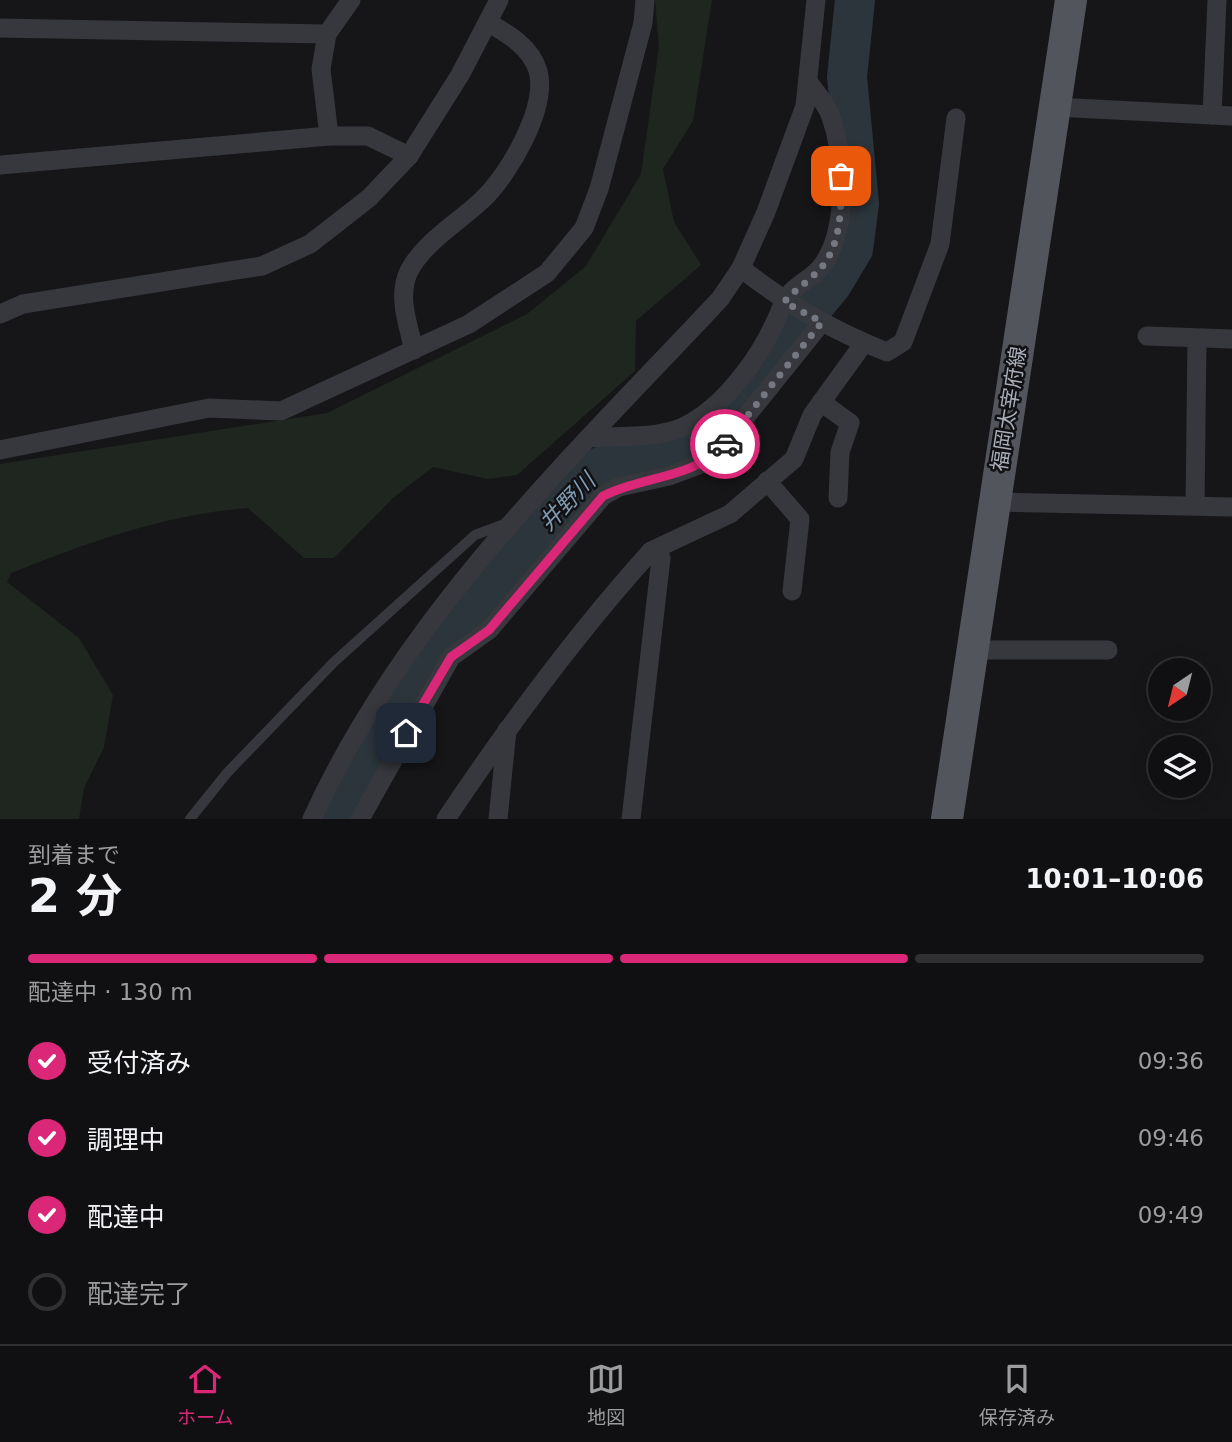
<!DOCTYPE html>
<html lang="ja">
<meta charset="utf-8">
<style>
body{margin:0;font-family:"DejaVu Sans","Noto Sans JP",sans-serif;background:#19191b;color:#f1f3f6;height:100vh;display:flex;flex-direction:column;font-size:26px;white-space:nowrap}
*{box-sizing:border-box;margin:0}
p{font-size:23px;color:#9c9d9f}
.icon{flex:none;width:38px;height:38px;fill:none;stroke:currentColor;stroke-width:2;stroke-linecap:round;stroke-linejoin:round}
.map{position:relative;height:819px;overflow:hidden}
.drawer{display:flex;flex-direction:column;background:#101012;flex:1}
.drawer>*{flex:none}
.needle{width:46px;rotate:215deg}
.controls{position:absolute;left:1148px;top:658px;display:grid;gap:14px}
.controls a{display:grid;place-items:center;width:63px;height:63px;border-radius:50%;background:#101012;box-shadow:0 4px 18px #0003,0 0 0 2px #303032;font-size:35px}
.pin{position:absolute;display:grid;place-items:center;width:60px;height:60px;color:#fff;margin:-30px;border-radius:14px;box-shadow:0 4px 10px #0006}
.courier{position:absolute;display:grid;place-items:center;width:70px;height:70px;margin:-35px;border:5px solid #db2777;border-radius:50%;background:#fff;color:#222;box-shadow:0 2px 9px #0007}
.overview em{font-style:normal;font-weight:700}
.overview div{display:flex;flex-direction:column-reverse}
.overview{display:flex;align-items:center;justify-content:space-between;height:119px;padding:0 28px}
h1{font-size:46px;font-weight:700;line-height:52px}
.bar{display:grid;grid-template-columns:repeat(4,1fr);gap:10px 7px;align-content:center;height:84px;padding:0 28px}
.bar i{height:9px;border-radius:5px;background:#303032}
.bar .on{background:#db2777}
.bar p{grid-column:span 4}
ol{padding:0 28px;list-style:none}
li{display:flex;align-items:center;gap:21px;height:77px}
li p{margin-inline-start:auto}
li .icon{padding:7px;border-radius:50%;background:#db2777;color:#fff;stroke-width:4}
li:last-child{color:#9c9d9f}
li i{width:38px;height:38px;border:4px solid #303032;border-radius:50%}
.tab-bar{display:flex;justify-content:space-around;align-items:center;height:98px;border-top:2px solid #303032;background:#101012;font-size:19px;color:#9c9d9f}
.tab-bar a{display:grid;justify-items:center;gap:4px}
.tab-bar .on{color:#db2777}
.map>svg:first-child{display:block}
.green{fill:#1e261f}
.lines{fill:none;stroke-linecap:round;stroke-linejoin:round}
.river{stroke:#2c353c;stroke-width:40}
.service{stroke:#37383d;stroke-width:10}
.minor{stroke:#37383d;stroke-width:19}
.primary{stroke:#53555c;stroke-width:32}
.done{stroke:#757880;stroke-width:7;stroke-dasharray:0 12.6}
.route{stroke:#db2777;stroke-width:9}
.labels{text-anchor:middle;stroke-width:5;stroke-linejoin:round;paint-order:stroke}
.street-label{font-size:21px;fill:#a8adb8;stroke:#111113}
.water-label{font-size:23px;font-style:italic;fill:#7f9bb3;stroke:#111113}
</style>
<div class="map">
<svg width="1232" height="819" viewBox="0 0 1232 819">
<rect width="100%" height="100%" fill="#161618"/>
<path class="green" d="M655,0H712L693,121L663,169L674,222L701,265L636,321L635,371L517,475L488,479L433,467L393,498L334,558H304L248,508C166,514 87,543 11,573L7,582L79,638L113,695L104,747L84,788L79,819H0V464L327,413L527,314L586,266L641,174L659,47Z"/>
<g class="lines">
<polyline class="river" points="333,819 342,798 437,650 585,476 615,459 685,446 707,435 832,284 853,249 859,204 847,77 855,0"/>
<polyline class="service" points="190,819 227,773 334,662 475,535 507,523"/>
<g class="minor">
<polyline points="0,28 327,34"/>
<polyline points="1055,107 1232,116"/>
<polyline points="1212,115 1217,0"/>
<polyline points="329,136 321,69 327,34 351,0"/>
<polyline points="0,165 329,136 368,136 409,156"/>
<path d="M741,268C786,304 834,331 887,352L903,342L940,244L956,118"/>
<polyline points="0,314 23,304 262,266 310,244 369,198 409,156 460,75 499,0"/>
<polyline points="1147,336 1232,339"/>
<path d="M414,350C408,324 397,296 409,271C424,242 459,222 482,200C509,175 548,107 538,71C531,47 508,34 489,23"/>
<polyline points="821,402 850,423 840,452 838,498"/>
<path d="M589,438C619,435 662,440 689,424C732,400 766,348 783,304C790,287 811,280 821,267C849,231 845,157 831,117C827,104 815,92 808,81"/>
<polyline points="0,450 209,408 281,411 469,324 547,273 584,228 599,189 643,23 645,0"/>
<polyline points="767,481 800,519 792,591"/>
<polyline points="995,502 1232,507"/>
<polyline points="1195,506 1197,339"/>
<polyline points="651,551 730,514 794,459 812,415 864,343"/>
<polyline points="973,650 1108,650"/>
<path d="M312,819C404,616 570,459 720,299L741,268L766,212L805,106L816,0"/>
<polyline points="360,819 451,657 489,630 603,496 619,487 669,476 711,460 822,322"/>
<path d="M446,819C509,725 575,635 651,551L661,558L631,819"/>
<polyline points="498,819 507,730"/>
</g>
<polyline class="primary" points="947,819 1071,0"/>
</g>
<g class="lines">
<path class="done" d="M725,444L822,322L784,302C795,290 810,280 821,268C842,243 841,207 841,176"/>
<path class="route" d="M406,733L451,657L489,630L603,496C644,475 692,480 725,444"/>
</g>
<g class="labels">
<g class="street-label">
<text transform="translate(1009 409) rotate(-81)" y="7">福岡太宰府線</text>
</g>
<g class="water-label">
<text transform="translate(567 502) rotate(-46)" y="8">井野川</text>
</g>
</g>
</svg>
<div class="controls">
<a><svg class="needle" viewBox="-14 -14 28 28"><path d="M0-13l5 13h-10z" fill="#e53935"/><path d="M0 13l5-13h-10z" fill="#9c9d9f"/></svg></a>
<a><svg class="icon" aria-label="layers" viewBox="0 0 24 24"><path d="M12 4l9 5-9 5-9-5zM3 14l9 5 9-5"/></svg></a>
</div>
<div class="pin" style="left:841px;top:176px;background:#ea580c"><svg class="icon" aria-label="bag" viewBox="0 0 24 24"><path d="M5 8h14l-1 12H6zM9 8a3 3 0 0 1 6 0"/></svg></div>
<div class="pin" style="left:406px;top:733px;background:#1f2937"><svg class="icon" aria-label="home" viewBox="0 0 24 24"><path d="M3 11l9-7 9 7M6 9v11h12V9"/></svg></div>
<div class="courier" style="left:725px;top:444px"><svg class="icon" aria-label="car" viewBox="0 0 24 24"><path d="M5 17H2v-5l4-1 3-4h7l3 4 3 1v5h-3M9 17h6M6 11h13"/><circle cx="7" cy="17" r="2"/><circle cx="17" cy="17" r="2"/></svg></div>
</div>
<section class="drawer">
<div class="overview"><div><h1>2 分</h1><p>到着まで</p></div><em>10:01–10:06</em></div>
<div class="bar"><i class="on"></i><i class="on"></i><i class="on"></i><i></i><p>配達中 · 130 m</p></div>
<ol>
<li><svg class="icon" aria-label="check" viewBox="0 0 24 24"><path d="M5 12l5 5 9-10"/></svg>受付済み<p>09:36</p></li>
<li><svg class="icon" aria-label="check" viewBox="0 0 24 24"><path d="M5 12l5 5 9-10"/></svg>調理中<p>09:46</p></li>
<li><svg class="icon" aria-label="check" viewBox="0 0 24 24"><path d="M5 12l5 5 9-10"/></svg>配達中<p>09:49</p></li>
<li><i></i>配達完了</li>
</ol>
</section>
<nav class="tab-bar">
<a class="on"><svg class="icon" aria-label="home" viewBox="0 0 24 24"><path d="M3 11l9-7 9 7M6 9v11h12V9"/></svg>ホーム</a>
<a><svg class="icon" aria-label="map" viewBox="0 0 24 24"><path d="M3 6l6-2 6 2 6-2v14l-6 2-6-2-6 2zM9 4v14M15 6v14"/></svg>地図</a>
<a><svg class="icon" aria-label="saved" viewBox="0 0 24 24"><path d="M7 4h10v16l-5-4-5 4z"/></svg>保存済み</a>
</nav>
